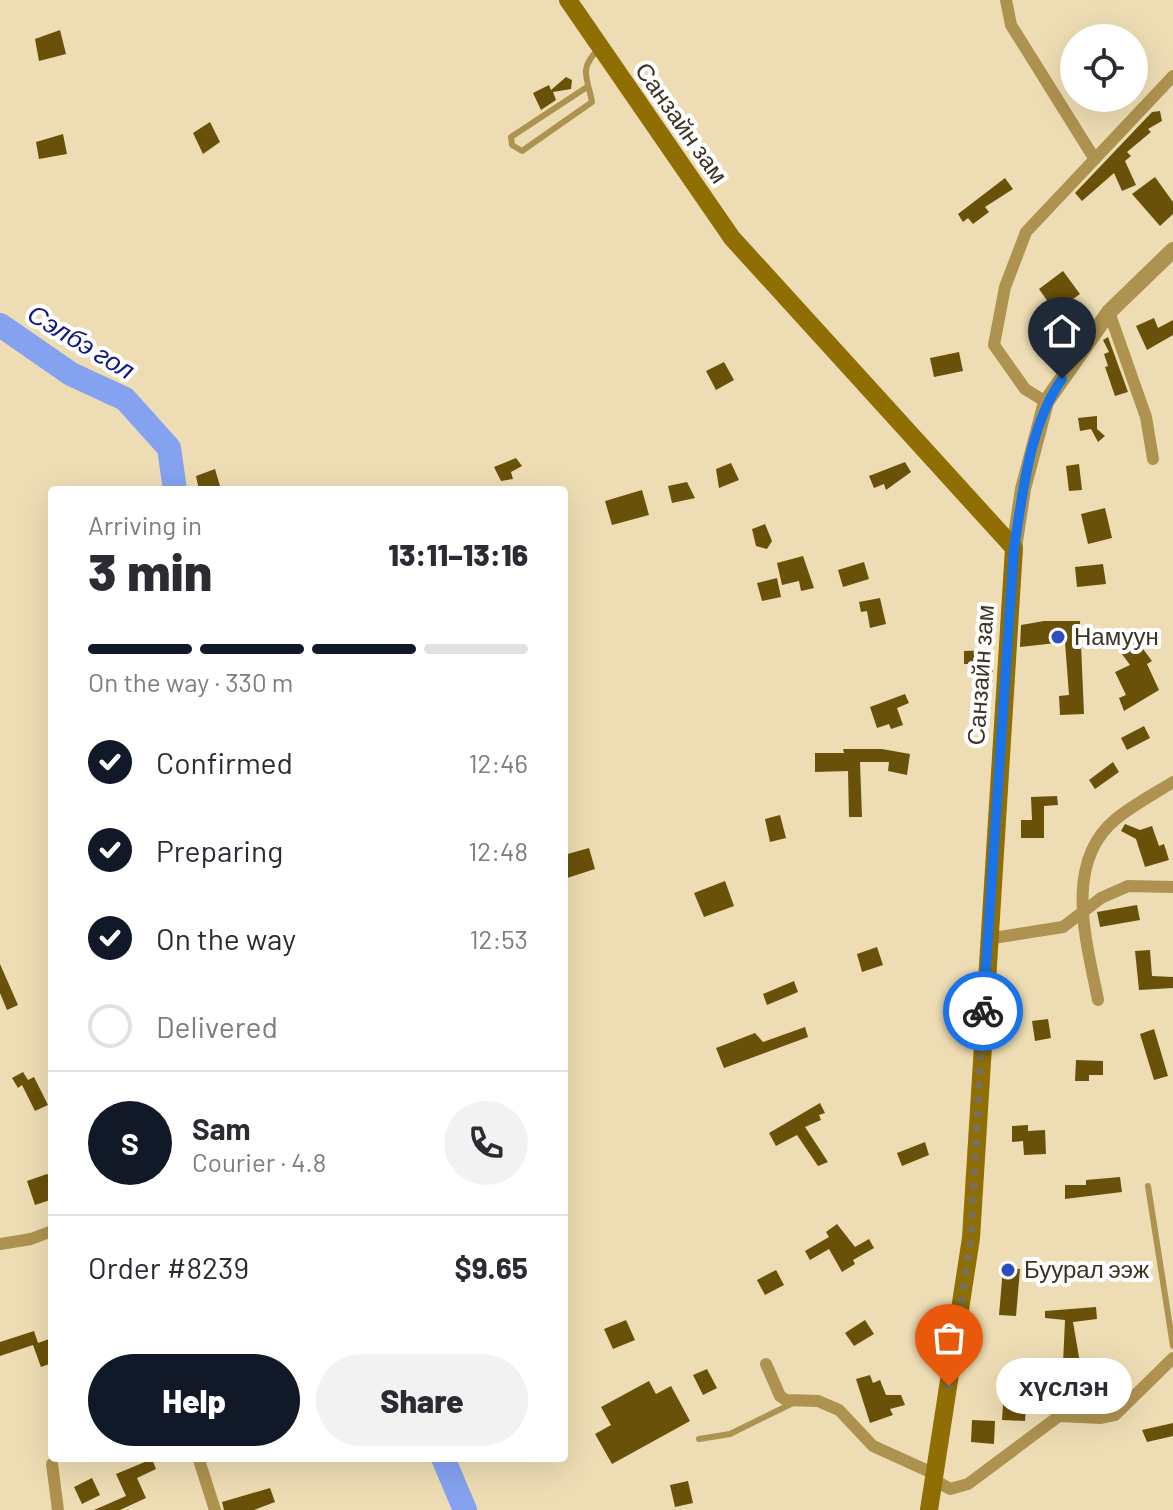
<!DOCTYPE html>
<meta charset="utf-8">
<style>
body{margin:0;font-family:Barlow,sans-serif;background:#f2f2f3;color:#2b2b33;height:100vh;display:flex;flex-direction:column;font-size:30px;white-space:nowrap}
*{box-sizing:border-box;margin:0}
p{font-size:26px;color:#7c7c81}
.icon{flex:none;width:44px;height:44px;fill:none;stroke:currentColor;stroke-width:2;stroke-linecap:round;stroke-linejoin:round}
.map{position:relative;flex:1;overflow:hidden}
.details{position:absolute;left:48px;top:486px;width:520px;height:976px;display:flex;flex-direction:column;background:#fff;border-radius:8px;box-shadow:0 8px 32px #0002}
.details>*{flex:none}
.fabs{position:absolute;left:1060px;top:24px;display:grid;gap:16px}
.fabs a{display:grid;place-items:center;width:88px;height:88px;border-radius:50%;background:#fff;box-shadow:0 8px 32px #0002;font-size:40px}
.pin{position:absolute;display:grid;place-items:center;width:68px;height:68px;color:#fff;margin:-82px -34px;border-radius:50% 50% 50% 0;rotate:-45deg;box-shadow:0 0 8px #0007}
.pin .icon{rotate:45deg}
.courier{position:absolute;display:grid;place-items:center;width:80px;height:80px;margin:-40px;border:6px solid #1a73e8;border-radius:50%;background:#fff;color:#222;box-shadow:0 2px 10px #0007}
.bubble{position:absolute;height:56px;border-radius:28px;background:#fff;box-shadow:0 8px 32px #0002;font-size:26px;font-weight:800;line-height:56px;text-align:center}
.head em{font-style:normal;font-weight:800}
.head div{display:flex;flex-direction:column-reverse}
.head{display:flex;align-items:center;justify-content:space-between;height:136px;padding:0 40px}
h1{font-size:52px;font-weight:800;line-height:60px}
.bar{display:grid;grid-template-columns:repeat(4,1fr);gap:12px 8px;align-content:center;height:96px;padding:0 40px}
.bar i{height:10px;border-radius:6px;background:#e1e1e2}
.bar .active{background:#111827}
.bar p{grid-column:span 4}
.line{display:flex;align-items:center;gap:20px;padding:0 40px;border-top:2px solid #e1e1e2}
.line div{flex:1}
.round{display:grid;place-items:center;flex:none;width:84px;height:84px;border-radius:42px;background:#f2f2f3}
ol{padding:0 40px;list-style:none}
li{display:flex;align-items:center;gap:24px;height:88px}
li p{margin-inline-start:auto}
li .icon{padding:8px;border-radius:50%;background:#111827;color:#fff;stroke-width:4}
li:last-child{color:#7c7c81}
li i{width:44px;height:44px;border:4px solid #e1e1e2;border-radius:50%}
.button{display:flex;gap:16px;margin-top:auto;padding:16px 40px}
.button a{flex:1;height:92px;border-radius:48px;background:#111827;color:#fff;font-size:32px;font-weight:800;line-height:92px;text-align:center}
.button a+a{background:#f2f2f3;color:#2b2b33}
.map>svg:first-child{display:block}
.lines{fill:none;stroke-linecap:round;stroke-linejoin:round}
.river{stroke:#84a2ef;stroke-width:24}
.building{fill:#6a5109}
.service{stroke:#ae924f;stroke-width:6}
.minor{stroke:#ae924f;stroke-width:12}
.tertiary{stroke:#ae924f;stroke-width:16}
.secondary{stroke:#8f6e03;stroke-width:18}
.done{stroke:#7a7057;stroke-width:8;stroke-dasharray:0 14.4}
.route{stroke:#1a73e8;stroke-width:10}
.poi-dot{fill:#2f4ebe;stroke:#fff;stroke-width:3}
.labels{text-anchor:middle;stroke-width:8;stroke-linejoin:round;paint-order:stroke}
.street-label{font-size:24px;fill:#3c3525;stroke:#fff}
.poi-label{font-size:24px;fill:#3c3525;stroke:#fff;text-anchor:start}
.water-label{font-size:26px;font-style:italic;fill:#0e1887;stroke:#fff}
</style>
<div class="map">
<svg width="1173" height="1510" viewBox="0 0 1173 1510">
<rect width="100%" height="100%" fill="#eeddb4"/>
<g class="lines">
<g class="river">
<polyline points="0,325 71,374 125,399 169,448 175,490"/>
<polyline points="443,1458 465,1510"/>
</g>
</g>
<g class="building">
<polygon points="60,30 66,54 39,61 35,39"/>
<polygon points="566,77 572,80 571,89 553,92 556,100 541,110 533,93 549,85 551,90"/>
<polygon points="1160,111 1162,121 1148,129 1151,132 1127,152 1131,156 1125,161 1136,185 1122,191 1114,173 1082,201 1075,193 1152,112"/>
<polygon points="210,122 220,142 203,154 193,133"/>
<polygon points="63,134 67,154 39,159 36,142"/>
<polygon points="1155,177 1173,202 1173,214 1160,226 1132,194"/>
<polygon points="1005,178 1013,189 985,207 989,212 973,224 968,218 963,222 958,214"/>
<polygon points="1063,271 1080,294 1055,312 1039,289"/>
<polygon points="1154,318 1158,328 1173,320 1173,335 1147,350 1136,326"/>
<polygon points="1108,337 1128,392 1115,396 1105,367 1108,366 1104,354 1109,352 1103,340"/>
<polygon points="959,352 963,371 934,377 930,358"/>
<polygon points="724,362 734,380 716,390 706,371"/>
<polygon points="1097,416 1097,429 1105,436 1098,442 1091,429 1080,431 1078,418"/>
<polygon points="516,458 522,466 511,472 513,479 501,481 494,467"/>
<polygon points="905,462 911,472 886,490 884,484 874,488 869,476"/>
<polygon points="731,463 739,480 719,488 716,469"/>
<polygon points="1079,464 1082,490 1069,491 1066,466"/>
<polygon points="215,469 220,486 199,490 196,476"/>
<polygon points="687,482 695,498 672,503 668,486"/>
<polygon points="642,490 649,515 612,525 605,501"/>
<polygon points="1105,508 1112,538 1088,544 1081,514"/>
<polygon points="765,524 772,541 767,549 756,546 752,529"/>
<polygon points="803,556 814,588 801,591 799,581 782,585 777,563"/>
<polygon points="864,562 869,579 843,587 838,570"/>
<polygon points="1103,564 1106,584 1077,587 1075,567"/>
<polygon points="777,578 781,597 762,601 757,583"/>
<polygon points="880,598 886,624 870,628 867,611 861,612 859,602"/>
<polygon points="1044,621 1080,621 1084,714 1060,715 1059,696 1069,695 1065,642 1020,647 1021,625"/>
<polygon points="1135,638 1152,661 1147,664 1159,690 1124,711 1119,698 1126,695 1115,672 1130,665 1119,650"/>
<polygon points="993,650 993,681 980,681 981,664 964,664 964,651"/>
<polygon points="905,694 909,703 897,708 903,725 891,729 889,724 877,728 870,707"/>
<polygon points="1144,726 1150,738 1127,750 1121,738"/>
<polygon points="843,749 882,749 910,754 907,775 888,771 889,762 860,762 862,817 849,817 848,771 815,772 815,753 844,753"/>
<polygon points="1113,762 1119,772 1095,789 1089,780"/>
<polygon points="1057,796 1058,805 1044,806 1044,838 1021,838 1021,820 1032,820 1031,797"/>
<polygon points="780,815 786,838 770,842 765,819"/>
<polygon points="1125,824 1140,830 1152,826 1159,846 1164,844 1169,860 1145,867 1136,839 1121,831"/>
<polygon points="589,848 595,869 564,879 564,855"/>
<polygon points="725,881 734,906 704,917 694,893"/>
<polygon points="1137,905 1140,920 1100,927 1097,912"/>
<polygon points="877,947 883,965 862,972 857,954"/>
<polygon points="1150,950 1152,976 1173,977 1173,988 1139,990 1135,951"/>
<polygon points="0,964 18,1005 7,1010 0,993"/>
<polygon points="794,981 798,992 767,1005 763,994"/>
<polygon points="1048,1019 1051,1038 1035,1041 1032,1021"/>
<polygon points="805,1027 808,1037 724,1068 716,1048 755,1033 763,1042"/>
<polygon points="1154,1029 1168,1076 1154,1080 1140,1034"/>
<polygon points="1076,1060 1103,1061 1103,1075 1089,1075 1089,1081 1075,1081"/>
<polygon points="23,1072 28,1080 34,1077 48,1105 35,1111 22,1085 18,1088 12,1078"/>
<polygon points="820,1103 825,1113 819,1115 821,1120 805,1127 828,1162 818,1166 797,1135 776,1146 769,1133"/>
<polygon points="1028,1125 1028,1131 1045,1130 1046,1154 1024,1155 1023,1141 1012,1142 1012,1126"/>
<polygon points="925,1142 929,1155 902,1166 897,1153"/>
<polygon points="47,1174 52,1179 52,1191 48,1192 50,1200 35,1205 27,1181"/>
<polygon points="1120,1177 1122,1192 1065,1199 1065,1185 1086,1185 1086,1180"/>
<polygon points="837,1224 855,1247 869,1239 874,1248 853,1260 855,1264 842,1272 829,1249 810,1260 805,1251 829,1237 826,1232"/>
<polygon points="1003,1268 1020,1269 1016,1316 999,1315"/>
<polygon points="776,1270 784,1285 765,1295 757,1280"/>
<polygon points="1096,1307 1097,1319 1073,1322 1080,1363 1063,1364 1065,1320 1045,1318 1045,1311"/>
<polygon points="626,1320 635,1340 613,1349 604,1329"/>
<polygon points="865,1320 874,1334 854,1346 845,1333"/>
<polygon points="34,1331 38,1343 52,1338 52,1363 41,1367 33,1345 0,1356 0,1342"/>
<polygon points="707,1369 717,1388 703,1395 693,1375"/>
<polygon points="870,1375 873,1383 880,1380 886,1395 901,1395 905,1405 890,1409 893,1415 870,1423 856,1379"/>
<polygon points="649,1381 656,1394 671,1386 690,1421 612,1464 595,1434 611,1425 601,1407"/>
<polygon points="1003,1404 1026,1405 1025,1421 1002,1420"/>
<polygon points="972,1420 995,1421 994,1444 971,1442"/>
<polygon points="1173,1423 1173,1436 1147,1442 1142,1430"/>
<polygon points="152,1459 156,1469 137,1478 146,1498 120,1510 94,1510 126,1496 116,1474"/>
<polygon points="92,1478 100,1495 82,1504 74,1487"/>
<polygon points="688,1481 693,1503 675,1507 670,1485"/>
<polygon points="270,1488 275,1502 254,1510 224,1510 222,1502"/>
</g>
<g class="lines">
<g class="service">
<path d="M587,87L511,137L512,145L522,151L592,102C588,79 578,69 598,50"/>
<polyline points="1148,1186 1173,1346"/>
<polyline points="699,1439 730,1434 793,1403"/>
</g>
<g class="minor">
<polyline points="1006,0 1011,25 1094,158"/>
<polyline points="1109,312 1146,417 1153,459"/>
<polyline points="1046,402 1025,389 994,345 1005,287 1026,232 1173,76"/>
<polyline points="987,939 1063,927 1101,898 1128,886 1173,887"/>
<path d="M1098,1000C1087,943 1062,863 1116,819C1133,805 1154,794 1173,782"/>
<polyline points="0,1244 31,1239 52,1231"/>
<polyline points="766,1364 780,1396 786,1400 818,1401 839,1410 873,1446 937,1475"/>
<polyline points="200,1463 215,1510"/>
<polyline points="52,1464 58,1510"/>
<polyline points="936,1481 950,1489 968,1484 1059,1416 1101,1418 1115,1415 1173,1358"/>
</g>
<polyline class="tertiary" points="1014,548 1023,489 1046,402 1109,312 1173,250"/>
<polyline class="secondary" points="568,0 732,238 1014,548 971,1238 929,1510"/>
</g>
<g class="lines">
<polyline class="done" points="949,1386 971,1238 983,1011"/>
<path class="route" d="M983,1011L1014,548C1023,493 1029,426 1062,379"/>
</g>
<g class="poi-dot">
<circle cx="1058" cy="637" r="8"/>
<circle cx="1008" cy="1270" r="8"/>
</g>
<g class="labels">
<g class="street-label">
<text transform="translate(681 123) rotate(55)" y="8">Санзайн зам</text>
<text transform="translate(981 675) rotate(-86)" y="8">Санзайн зам</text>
</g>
<g class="poi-label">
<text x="1074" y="645">Намуун</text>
<text x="1024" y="1278">Буурал ээж</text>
</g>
<g class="water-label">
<text transform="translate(81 342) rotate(31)" y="9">Сэлбэ гол</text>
</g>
</g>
</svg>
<div class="fabs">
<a><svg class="icon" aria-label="locate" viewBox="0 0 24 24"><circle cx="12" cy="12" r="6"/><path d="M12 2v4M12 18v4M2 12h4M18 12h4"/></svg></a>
</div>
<div class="pin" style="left:949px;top:1386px;background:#ea580c"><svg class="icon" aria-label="bag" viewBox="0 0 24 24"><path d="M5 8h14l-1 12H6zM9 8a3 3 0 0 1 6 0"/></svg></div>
<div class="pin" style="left:1062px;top:379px;background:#1f2937"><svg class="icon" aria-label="home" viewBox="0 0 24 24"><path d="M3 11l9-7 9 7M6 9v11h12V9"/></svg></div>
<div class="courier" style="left:983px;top:1011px"><svg class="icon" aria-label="bike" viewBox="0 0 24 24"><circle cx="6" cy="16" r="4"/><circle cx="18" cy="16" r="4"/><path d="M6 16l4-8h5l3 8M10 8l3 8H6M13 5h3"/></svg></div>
<div class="bubble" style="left:996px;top:1358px;width:136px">хүслэн</div>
<section class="details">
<div class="head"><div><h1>3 min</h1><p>Arriving in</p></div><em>13:11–13:16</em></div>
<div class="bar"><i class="active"></i><i class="active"></i><i class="active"></i><i></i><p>On the way · 330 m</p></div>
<ol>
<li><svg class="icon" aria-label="check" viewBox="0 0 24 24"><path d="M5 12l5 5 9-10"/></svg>Confirmed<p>12:46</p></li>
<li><svg class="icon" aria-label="check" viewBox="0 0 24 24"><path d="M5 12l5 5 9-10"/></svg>Preparing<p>12:48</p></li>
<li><svg class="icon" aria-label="check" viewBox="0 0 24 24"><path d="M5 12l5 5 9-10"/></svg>On the way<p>12:53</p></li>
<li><i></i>Delivered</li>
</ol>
<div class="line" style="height:144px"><b class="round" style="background:#111827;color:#fff">S</b><div><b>Sam</b><p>Courier · 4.8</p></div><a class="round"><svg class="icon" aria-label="phone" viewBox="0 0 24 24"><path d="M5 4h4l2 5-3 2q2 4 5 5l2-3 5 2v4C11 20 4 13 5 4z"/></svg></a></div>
<div class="line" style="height:104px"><div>Order #8239</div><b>$9.65</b></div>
<div class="button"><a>Help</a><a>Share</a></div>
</section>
</div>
